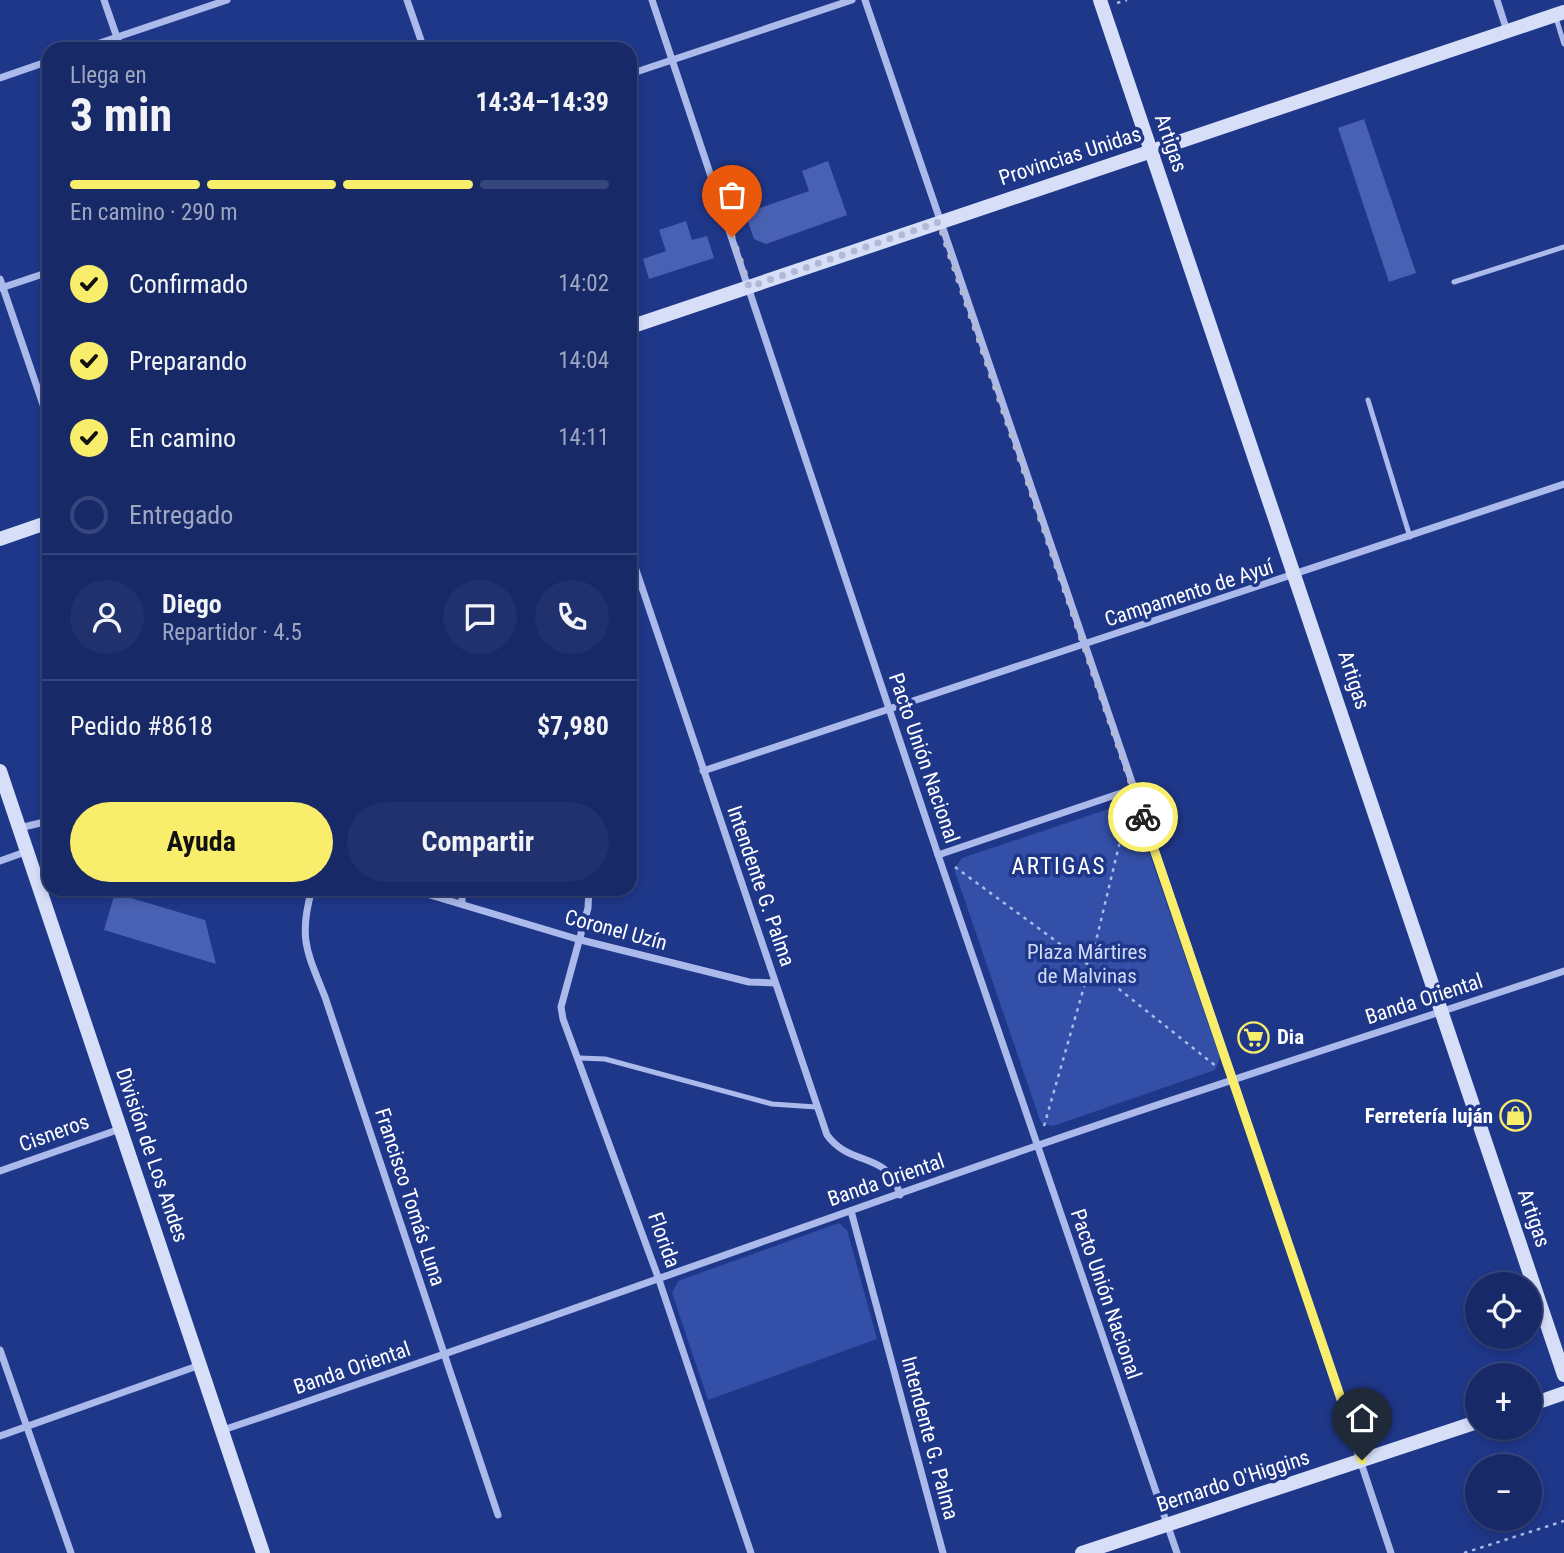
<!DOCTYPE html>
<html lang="es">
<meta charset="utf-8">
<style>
body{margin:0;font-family:"Roboto Condensed",sans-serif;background:#20316d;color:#f1f3f6;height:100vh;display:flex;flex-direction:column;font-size:26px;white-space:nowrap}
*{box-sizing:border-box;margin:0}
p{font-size:23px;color:#9ea6c0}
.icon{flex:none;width:38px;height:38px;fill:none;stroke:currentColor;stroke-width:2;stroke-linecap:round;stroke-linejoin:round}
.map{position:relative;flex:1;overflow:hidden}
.drawer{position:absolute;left:42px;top:42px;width:595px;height:854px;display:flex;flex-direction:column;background:#172967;border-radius:21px;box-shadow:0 4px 10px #0003,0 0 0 2px #36457b}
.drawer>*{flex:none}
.buttons{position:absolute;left:1465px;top:1272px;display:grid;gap:14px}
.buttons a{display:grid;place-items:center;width:77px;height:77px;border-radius:50%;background:#172967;box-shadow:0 4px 10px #0003,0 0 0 2px #36457b;font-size:35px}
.pin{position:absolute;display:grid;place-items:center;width:60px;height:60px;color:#fff;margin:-72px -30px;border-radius:50% 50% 50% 0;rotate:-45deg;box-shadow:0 0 7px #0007}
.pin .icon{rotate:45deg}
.courier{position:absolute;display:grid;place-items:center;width:70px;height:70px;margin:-35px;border:5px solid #f9ee6b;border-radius:50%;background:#fff;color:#222;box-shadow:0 2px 9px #0007}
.overview em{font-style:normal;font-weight:700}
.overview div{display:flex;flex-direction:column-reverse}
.overview{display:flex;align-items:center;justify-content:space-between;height:119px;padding:0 28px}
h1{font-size:46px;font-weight:700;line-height:52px}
.bar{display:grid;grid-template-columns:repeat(4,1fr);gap:10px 7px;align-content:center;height:84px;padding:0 28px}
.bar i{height:9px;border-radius:5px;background:#36457b}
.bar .on{background:#f9ee6b}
.bar p{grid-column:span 4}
.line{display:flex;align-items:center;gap:18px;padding:0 28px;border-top:2px solid #36457b}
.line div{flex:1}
.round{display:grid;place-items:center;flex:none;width:74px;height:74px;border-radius:37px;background:#20316d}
ol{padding:0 28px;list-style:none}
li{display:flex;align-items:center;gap:21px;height:77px}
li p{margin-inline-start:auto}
li .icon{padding:7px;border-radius:50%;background:#f9ee6b;color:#111;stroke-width:4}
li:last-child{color:#9ea6c0}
li i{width:38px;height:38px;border:4px solid #36457b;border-radius:50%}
.button{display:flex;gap:14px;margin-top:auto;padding:14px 28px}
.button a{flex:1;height:80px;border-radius:42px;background:#f9ee6b;color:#111;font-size:28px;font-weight:700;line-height:80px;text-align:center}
.button a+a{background:#20316d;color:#f1f3f6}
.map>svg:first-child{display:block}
.green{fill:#334fa7}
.building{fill:#4861b2}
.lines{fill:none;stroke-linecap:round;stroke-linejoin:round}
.path{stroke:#abbaeb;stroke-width:2.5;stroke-dasharray:3.5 5;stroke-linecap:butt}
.lane{stroke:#abbaeb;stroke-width:5}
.street{stroke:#abbaeb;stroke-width:7}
.secondary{stroke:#d6def8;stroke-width:14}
.done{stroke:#b1b9d6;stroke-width:7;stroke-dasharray:0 12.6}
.route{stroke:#f9ee6b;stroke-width:9}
.labels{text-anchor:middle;stroke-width:7;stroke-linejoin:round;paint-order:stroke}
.street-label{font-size:21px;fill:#fff;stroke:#1f3789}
.park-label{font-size:21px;fill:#d0daf8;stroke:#1f3789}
.poi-label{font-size:21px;font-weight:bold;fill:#fff;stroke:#1f3789;text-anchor:start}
.neighbourhood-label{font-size:23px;letter-spacing:2px;fill:#fff;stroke:#1f3789}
</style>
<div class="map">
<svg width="1564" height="1553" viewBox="0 0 1564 1553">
<rect width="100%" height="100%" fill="#1f3789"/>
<g class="green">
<polygon points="1123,804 1135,812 1220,1058 1215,1070 1053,1126 1041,1123 954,869 962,858"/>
<polygon points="839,1223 847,1230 877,1339 708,1400 672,1293 678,1281"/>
</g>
<g class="building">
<polygon points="1364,119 1416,273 1389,282 1338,128"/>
<polygon points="828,161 847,215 766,244 754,239 745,213 809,191 802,171"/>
<polygon points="686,221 692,240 707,236 714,258 649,279 643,259 666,251 659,230"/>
<polygon points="116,889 133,893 131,898 205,920 216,964 104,930"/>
</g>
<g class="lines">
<g class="path">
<polyline points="1117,3 1127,0"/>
<polyline points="955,867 1090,966 1217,1067"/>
<polyline points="1044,1126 1090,966 1128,808"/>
<polyline points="1464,1553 1564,1521"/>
</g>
<g class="lane">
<polyline points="1556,18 1564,44"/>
<polyline points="1454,282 1564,247"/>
<polyline points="1368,400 1410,537"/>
<polyline points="580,1058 605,1059 772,1104 816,1107"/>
</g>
<g class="street">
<polyline points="104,0 121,49"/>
<polyline points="407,0 424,49"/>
<polyline points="652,0 938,855 1177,1553"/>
<polyline points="865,0 1234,1081 1391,1553"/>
<polyline points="1497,0 1507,31"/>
<polyline points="82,49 227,0"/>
<polyline points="630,74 852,0"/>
<polyline points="0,78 49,61"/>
<polyline points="0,279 49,422"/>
<polyline points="1,288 49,272"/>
<path d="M630,552L827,1135C851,1168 888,1150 900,1195"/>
<polyline points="703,771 1564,484"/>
<polyline points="19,828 49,821"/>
<polyline points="938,855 1133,789"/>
<polyline points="0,861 28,851"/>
<path d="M312,889C298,938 307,952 325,997L498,1515"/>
<polyline points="410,889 577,939 749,982 775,983"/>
<polyline points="589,889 588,908 561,1007 563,1019 658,1277 751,1553"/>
<polyline points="462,903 462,889"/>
<polyline points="0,1171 120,1129"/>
<polyline points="851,1211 943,1553"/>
<polyline points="0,1350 71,1553"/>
<path d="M223,1430C495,1339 765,1239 1036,1146C1212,1085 1388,1030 1564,971"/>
<polyline points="0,1436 200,1365"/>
</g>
<g class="secondary">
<polyline points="1100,0 1564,1375"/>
<polyline points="630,327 1564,12"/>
<polyline points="0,539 49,522"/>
<polyline points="0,771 263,1553"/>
<polyline points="1530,1405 1564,1393"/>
<polyline points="1082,1553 1477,1422"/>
</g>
</g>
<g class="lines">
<polyline class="done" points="732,237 749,287 939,222 1143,817"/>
<polyline class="route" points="1143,817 1362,1460"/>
</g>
<defs>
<symbol id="supermarket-ring" viewBox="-11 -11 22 22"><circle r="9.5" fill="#1f3789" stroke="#f9ee6b" stroke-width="1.5"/><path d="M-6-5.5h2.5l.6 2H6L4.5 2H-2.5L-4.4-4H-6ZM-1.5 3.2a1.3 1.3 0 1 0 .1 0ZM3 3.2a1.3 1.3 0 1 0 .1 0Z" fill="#f9ee6b"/></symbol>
<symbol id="shop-ring" viewBox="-11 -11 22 22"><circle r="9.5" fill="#1f3789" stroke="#f9ee6b" stroke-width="1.5"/><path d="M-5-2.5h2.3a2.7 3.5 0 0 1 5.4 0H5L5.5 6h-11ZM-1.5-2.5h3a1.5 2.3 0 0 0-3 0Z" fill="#f9ee6b"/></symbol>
</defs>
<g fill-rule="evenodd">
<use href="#supermarket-ring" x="1236" y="1020" width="35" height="35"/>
<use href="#shop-ring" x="1498" y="1098" width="35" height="35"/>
</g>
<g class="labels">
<g class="street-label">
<text transform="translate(1171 143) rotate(71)" y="7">Artigas</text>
<text transform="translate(1070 156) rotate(-18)" y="7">Provincias Unidas</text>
<text transform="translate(1189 593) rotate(-18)" y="7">Campamento de Ayuí</text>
<text transform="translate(1354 680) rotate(72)" y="7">Artigas</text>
<text transform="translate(924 758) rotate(71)" y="7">Pacto Unión Nacional</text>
<text transform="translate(761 886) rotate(71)" y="7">Intendente G. Palma</text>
<text transform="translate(616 930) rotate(15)" y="7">Coronel Uzín</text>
<text transform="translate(1424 999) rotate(-18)" y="7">Banda Oriental</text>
<text transform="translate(54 1133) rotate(-20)" y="7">Cisneros</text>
<text transform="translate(152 1155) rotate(71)" y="7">División de Los Andes</text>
<text transform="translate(886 1180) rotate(-19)" y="7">Banda Oriental</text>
<text transform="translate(410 1197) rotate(72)" y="7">Francisco Tomás Luna</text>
<text transform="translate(1534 1218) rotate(71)" y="7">Artigas</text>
<text transform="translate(664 1240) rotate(70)" y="7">Florida</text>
<text transform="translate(1106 1294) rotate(71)" y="7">Pacto Unión Nacional</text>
<text transform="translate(352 1368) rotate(-19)" y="7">Banda Oriental</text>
<text transform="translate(930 1438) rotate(75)" y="7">Intendente G. Palma</text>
<text transform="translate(1233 1481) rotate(-18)" y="7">Bernardo O'Higgins</text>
</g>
<g class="park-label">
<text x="1087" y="959">Plaza Mártires<tspan x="1087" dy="24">de Malvinas</tspan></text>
</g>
<g class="poi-label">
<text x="1277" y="1044">Dia</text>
<text x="1493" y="1123" text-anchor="end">Ferretería luján</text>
</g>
<g class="neighbourhood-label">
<text x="1059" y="874">ARTIGAS</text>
</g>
</g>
</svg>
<div class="buttons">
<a><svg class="icon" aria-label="locate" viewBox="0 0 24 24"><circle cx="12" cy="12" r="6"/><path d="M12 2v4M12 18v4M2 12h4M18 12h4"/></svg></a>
<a>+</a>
<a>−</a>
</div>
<div class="pin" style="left:732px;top:237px;background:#ea580c"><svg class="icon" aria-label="bag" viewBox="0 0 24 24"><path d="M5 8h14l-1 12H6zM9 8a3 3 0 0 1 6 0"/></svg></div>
<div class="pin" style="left:1362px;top:1460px;background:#1f2937"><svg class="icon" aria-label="home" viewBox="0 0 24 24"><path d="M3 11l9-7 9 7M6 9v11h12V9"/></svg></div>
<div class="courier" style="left:1143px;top:817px"><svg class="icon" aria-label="bike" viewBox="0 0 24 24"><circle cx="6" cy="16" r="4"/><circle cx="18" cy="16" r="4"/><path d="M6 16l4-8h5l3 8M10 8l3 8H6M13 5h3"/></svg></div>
<section class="drawer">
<div class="overview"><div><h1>3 min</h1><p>Llega en</p></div><em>14:34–14:39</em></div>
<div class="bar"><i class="on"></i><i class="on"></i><i class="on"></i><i></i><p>En camino · 290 m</p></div>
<ol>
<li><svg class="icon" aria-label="check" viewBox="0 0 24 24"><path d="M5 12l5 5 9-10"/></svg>Confirmado<p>14:02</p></li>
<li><svg class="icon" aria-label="check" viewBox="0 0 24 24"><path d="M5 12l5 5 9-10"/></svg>Preparando<p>14:04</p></li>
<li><svg class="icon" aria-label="check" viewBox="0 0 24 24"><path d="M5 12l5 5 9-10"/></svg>En camino<p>14:11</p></li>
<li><i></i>Entregado</li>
</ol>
<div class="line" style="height:126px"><a class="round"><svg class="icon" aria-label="person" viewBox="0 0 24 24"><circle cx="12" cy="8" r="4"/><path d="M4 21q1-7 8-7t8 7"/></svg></a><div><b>Diego</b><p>Repartidor · 4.5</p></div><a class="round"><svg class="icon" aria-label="chat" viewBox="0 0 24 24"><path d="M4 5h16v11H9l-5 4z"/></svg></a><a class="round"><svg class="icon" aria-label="phone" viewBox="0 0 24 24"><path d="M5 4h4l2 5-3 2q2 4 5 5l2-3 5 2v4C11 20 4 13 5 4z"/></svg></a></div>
<div class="line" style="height:91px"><div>Pedido #8618</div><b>$7,980</b></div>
<div class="button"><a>Ayuda</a><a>Compartir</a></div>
</section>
</div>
